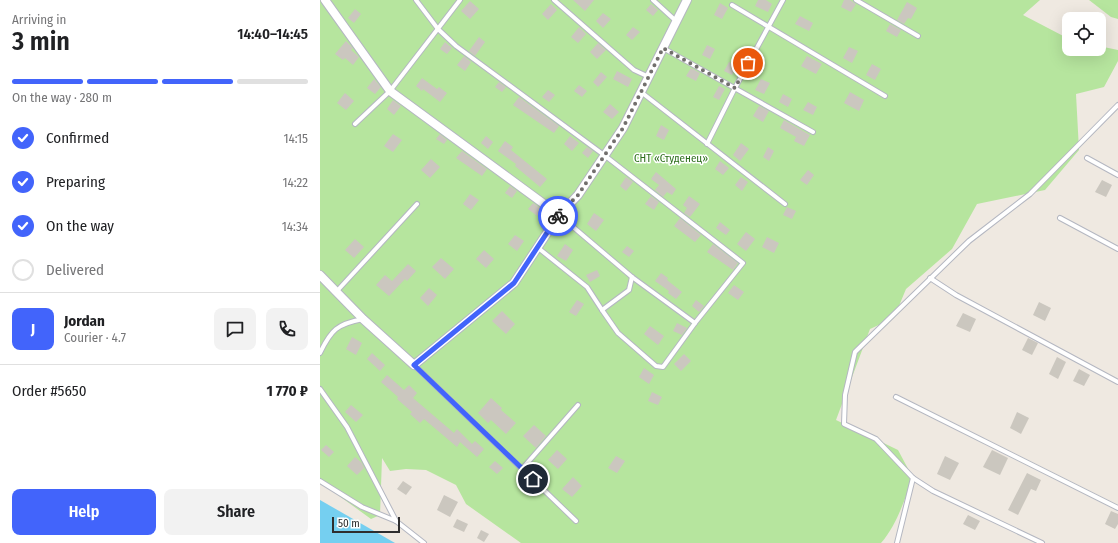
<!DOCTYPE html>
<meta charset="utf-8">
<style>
body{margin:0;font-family:"Fira Sans Condensed",sans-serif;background:#f2f2f2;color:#202124;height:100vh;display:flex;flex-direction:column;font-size:15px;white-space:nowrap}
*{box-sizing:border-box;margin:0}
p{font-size:13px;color:#757577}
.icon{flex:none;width:22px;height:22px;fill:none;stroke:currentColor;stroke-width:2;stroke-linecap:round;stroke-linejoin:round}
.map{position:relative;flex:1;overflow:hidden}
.side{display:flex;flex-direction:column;background:#fff;width:320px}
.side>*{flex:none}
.controls{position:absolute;left:742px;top:12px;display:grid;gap:8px}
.controls a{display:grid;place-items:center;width:44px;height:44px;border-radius:8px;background:#fff;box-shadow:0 4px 16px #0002;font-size:20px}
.scale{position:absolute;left:12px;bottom:10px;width:68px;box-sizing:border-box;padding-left:4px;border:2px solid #2e2e2e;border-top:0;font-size:11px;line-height:14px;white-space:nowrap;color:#2e2e2e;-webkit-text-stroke:3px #fff;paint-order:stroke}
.pin{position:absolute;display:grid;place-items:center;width:34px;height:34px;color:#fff;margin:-17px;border:2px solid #fff;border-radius:50%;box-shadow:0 1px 4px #0007}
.courier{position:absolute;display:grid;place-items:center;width:40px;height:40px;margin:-20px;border:3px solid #4264fb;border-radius:50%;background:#fff;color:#222;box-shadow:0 1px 5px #0007}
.head em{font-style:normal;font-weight:600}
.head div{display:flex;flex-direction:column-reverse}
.head{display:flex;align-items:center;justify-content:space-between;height:68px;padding:0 12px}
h1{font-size:26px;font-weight:600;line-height:30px}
.bar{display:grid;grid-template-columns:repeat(4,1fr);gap:6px 4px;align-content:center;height:48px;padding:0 12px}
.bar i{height:5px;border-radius:3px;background:#e0e0e0}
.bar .current{background:#4264fb}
.bar p{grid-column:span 4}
.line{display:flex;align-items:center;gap:10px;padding:0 12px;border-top:1px solid #e0e0e0}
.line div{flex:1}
.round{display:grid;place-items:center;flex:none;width:42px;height:42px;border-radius:8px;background:#f2f2f2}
ol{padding:0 12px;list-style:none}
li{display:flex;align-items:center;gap:12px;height:44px}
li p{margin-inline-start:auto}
li .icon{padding:4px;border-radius:50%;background:#4264fb;color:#fff;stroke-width:4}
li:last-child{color:#757577}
li i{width:22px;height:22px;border:2px solid #e0e0e0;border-radius:50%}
.button{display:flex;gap:8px;margin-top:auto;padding:8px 12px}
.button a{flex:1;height:46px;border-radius:8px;background:#4264fb;color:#fff;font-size:16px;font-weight:600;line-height:46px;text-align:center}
.button a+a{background:#f2f2f2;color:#202124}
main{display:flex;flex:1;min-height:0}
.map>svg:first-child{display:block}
.green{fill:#b6e59e}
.water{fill:#75cff0}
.building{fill:#cbc7bf}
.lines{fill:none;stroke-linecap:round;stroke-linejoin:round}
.lane-casing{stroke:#b4b7c1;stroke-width:6}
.street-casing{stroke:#b4b7c1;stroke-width:10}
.lane{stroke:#fff;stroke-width:4}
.street{stroke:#fff;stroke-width:8}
.done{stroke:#726f6d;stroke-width:4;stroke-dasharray:0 7.2}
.route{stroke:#4264fb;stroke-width:5}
.labels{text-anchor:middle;stroke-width:3;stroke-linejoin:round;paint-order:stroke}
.park-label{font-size:11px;fill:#2c6e1b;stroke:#fff}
</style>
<main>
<section class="side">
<div class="head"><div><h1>3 min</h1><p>Arriving in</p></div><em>14:40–14:45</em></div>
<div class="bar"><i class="current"></i><i class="current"></i><i class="current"></i><i></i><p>On the way · 280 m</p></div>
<ol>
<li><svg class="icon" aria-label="check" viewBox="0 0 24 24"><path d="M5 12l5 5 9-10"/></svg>Confirmed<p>14:15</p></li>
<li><svg class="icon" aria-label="check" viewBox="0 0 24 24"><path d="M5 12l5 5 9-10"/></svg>Preparing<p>14:22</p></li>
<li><svg class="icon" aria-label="check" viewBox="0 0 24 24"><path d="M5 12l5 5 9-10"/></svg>On the way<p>14:34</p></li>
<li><i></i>Delivered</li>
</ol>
<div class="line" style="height:72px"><b class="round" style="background:#4264fb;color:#fff">J</b><div><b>Jordan</b><p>Courier · 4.7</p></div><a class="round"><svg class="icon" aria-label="chat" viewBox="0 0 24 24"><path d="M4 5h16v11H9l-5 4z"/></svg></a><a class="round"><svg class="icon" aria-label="phone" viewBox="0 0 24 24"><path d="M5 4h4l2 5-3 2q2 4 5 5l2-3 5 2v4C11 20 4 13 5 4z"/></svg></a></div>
<div class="line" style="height:52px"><div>Order #5650</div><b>1 770 ₽</b></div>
<div class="button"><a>Help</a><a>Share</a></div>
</section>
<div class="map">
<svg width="798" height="543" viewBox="0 0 798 543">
<rect width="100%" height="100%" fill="#efe9e1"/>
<g class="green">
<path d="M0,0H720L703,15L749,39V49H779V46L798,50V61L784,87L756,94L759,150L725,190L657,204L632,249L586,289L574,318L550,329L516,420L578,450L593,478C584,500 577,525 561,543H201L146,504L136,485L106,470L86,469L70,471L62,458L60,515L51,519L0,482Z"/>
<polygon points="769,0 798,0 798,19 791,17"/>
</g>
<polygon class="water" points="0,500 75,543 0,543"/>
<g class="building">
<polygon points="253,0 274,0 265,11"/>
<polygon points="438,0 446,0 452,4 448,12 435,6"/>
<polygon points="524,0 530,0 536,4 531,12 521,7"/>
<polygon points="150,1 159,9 150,19 141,11"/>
<polygon points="587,2 597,8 591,19 588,18 584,24 577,20"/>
<polygon points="400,3 408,8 402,19 394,15"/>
<polygon points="231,4 237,10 228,20 222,14"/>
<polygon points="331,4 338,10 333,16 326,10"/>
<polygon points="35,9 41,14 34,23 28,18"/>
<polygon points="283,13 291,19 283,28 276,21"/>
<polygon points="480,16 493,23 489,31 475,24"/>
<polygon points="570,24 581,30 577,37 566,31"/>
<polygon points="259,27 266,34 258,43 251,37"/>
<polygon points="313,27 320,32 312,40 306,35"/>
<polygon points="159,37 165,42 155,56 149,51"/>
<polygon points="26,41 33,48 31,50 39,57 33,65 25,58 23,60 15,54"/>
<polygon points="125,42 132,48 127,54 120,49"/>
<polygon points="278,43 286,50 277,59 270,52"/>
<polygon points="387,45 395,49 390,59 382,55"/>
<polygon points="529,47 538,51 532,63 523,58"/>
<polygon points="144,56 151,62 145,71 137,65"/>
<polygon points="487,56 502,64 496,74 481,66"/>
<polygon points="409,62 417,66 412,75 404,71"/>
<polygon points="552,64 561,69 555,80 546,75"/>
<polygon points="371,68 380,73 376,81 366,76"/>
<polygon points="297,71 312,79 308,87 293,79"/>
<polygon points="281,72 287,77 278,87 273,82"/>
<polygon points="102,78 117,89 119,87 127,93 120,102 103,89 102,91 96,86"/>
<polygon points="54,79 61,87 55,94 47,88"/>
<polygon points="441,79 450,83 444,94 435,90"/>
<polygon points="179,82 186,87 182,92 175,87"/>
<polygon points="259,85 267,91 262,97 254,91"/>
<polygon points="399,86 405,89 399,100 393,97"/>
<polygon points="228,90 235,95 229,102 222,97"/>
<polygon points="530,92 544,100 539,111 524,103"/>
<polygon points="25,93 34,101 26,110 17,103"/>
<polygon points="463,94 472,99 468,107 459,102"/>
<polygon points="199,97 239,126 234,133 193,105"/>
<polygon points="73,100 81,106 74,115 67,109"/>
<polygon points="488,102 497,107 493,115 483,110"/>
<polygon points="290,104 299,112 292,119 283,112"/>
<polygon points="439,106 449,111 443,122 433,116"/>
<polygon points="464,120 490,135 484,146 474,141 476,137 460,128"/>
<polygon points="341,125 349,130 344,140 336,136"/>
<polygon points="73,134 82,140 73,152 64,146"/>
<polygon points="120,134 127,140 124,144 116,139"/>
<polygon points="166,136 173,142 168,149 161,143"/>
<polygon points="250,136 259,143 252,151 244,144"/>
<polygon points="185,141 193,147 191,150 227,179 220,187 195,166 196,164 178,151"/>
<polygon points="421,143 429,149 420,161 413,155"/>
<polygon points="267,147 273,151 268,158 262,153"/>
<polygon points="448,147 454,151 449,161 443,157"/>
<polygon points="142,151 167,169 162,176 136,158"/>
<polygon points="111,159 120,167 110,178 101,170"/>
<polygon points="400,161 409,168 403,175 395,169"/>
<polygon points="488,170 494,175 487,185 480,180"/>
<polygon points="336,172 356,189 352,195 347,192 343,197 335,190 339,185 331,179"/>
<polygon points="306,177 313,182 306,191 300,186"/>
<polygon points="421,177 428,182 422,191 415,185"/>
<polygon points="782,180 792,185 786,197 775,192"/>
<polygon points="190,186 197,191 192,198 185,193"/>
<polygon points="150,194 159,200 151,210 143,204"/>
<polygon points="331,196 339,202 334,210 325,204"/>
<polygon points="369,196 380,204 370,217 364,213 367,208 363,205"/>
<polygon points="213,203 222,209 217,216 208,209"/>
<polygon points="467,207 476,211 472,219 463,215"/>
<polygon points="274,213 284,220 276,231 267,224"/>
<polygon points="360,218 381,235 375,242 354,226"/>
<polygon points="400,222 410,230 406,235 396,228"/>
<polygon points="426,232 435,239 426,251 417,244"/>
<polygon points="195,235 204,241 197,251 188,244"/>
<polygon points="447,237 459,243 454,253 442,247"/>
<polygon points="35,239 44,247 34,258 25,250"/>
<polygon points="245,244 253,250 246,261 237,256"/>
<polygon points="393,244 418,263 413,270 387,252"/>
<polygon points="307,246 314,251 309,257 302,252"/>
<polygon points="164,250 174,259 166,268 156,259"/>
<polygon points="121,258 134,269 125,279 112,267"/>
<polygon points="88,264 96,271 87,281 85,279 69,296 56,285 65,275 72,281"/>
<polygon points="277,270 280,276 270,282 266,275"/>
<polygon points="341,273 348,278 347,280 362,292 356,299 348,293 349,291 335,281"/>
<polygon points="414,285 424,292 418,300 408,293"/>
<polygon points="109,288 117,295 108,306 100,298"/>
<polygon points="257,300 264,304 256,316 249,312"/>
<polygon points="376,300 384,306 379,312 372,306"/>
<polygon points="719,302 731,308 725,321 713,315"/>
<polygon points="182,311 195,324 186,334 172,321"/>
<polygon points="643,313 656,319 650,332 636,326"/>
<polygon points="357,323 367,328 362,335 353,331"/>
<polygon points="330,326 344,336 338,345 324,334"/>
<polygon points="32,337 42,343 36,355 26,349"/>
<polygon points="708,338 718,343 712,355 702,350"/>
<polygon points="52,353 65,365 60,371 47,359"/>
<polygon points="364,354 371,361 361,371 354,364"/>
<polygon points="737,357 746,362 738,379 729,374"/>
<polygon points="324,368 334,375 329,384 319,377"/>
<polygon points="759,369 770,375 764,386 753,381"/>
<polygon points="67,375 84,390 89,385 97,393 93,398 134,433 137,429 152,444 155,441 164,449 157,457 140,442 137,447 104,419 100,423 90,414 92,412 77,399 78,397 61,382"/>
<polygon points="332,392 342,397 338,405 328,401"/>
<polygon points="171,398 182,408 181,410 196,423 186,434 171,420 168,423 158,413"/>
<polygon points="31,405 43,415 36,422 25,412"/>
<polygon points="697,412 709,418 701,434 690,428"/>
<polygon points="214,425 226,436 216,448 203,436"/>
<polygon points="6,445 14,452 9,457 1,450"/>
<polygon points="237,450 247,459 238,469 228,460"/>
<polygon points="672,450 688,458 680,475 663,467"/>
<polygon points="296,456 305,461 297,473 288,468"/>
<polygon points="625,456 639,463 630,480 617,474"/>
<polygon points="35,457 42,463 44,468 37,475 27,466"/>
<polygon points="175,461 183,468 177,474 169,467"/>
<polygon points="707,473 721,480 716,491 711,489 698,515 688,510"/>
<polygon points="253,477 262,486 252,497 242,489"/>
<polygon points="83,481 92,487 86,495 77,489"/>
<polygon points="124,495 138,502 130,517 117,510"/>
<polygon points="791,511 798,514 798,524 795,529 785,524"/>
<polygon points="648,515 660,521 655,530 643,524"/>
<polygon points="137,519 148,524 144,532 133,527"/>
<polygon points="161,530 169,534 164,542 157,538"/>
</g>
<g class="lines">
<defs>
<g id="lane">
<polyline points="96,0 118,29 136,46 284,155 423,263 375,323 312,277 239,215"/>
<polyline points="234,0 314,70 329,77"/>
<polyline points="333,0 356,21"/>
<polyline points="536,0 598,36"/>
<polyline points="412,5 565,96"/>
<polyline points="343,48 493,132"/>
<polyline points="321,92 465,204"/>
<polyline points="35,124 70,91 140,0"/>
<polyline points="387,144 415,88 463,0"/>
<polyline points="767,158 798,175"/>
<polyline points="740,218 798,249"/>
<polyline points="217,247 267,287 282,310"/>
<polyline points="312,277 309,290 282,310 298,333 336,366 343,367 375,323"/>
<polyline points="610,278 636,295 798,382"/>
<polyline points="17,291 97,204"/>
<path d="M0,353C11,330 17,324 43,319"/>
<polyline points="94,365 256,521"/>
<polyline points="0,389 27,427 76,521"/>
<polyline points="576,397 798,508"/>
<polyline points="202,469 258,405"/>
<polyline points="593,478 613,491 722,543"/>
<polyline points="0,481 42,507 76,521 104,543"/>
<polyline points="577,543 593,478 556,439 524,424 525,395 535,352 649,241 710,194 798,105"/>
</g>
<g id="street">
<polyline points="5,0 70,91 239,215 258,195 303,128 367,0"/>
<polyline points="0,275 43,319 94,365 194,283 239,215"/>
</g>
</defs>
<use href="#lane" class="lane-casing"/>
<use href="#street" class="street-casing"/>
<use href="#lane" class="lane"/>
<use href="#street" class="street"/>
</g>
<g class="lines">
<polyline class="done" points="238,216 258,195 303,128 343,48 415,88 428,63"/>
<polyline class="route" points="213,479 94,365 194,283 238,216"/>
</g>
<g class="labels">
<g class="park-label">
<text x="351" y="162">СНТ «Студенец»</text>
</g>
</g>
</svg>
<div class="controls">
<a><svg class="icon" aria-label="locate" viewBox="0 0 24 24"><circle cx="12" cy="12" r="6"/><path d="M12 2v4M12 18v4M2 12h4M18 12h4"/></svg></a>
</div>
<div class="scale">50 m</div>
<div class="pin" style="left:428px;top:63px;background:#ea580c"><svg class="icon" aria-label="bag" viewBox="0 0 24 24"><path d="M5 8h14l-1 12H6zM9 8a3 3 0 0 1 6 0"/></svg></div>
<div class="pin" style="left:213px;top:479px;background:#1f2937"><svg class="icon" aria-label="home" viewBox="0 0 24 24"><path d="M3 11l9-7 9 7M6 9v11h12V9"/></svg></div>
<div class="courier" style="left:238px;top:216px"><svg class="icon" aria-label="bike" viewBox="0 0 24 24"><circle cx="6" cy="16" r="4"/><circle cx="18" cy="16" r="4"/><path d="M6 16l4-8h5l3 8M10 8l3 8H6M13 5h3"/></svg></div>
</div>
</main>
